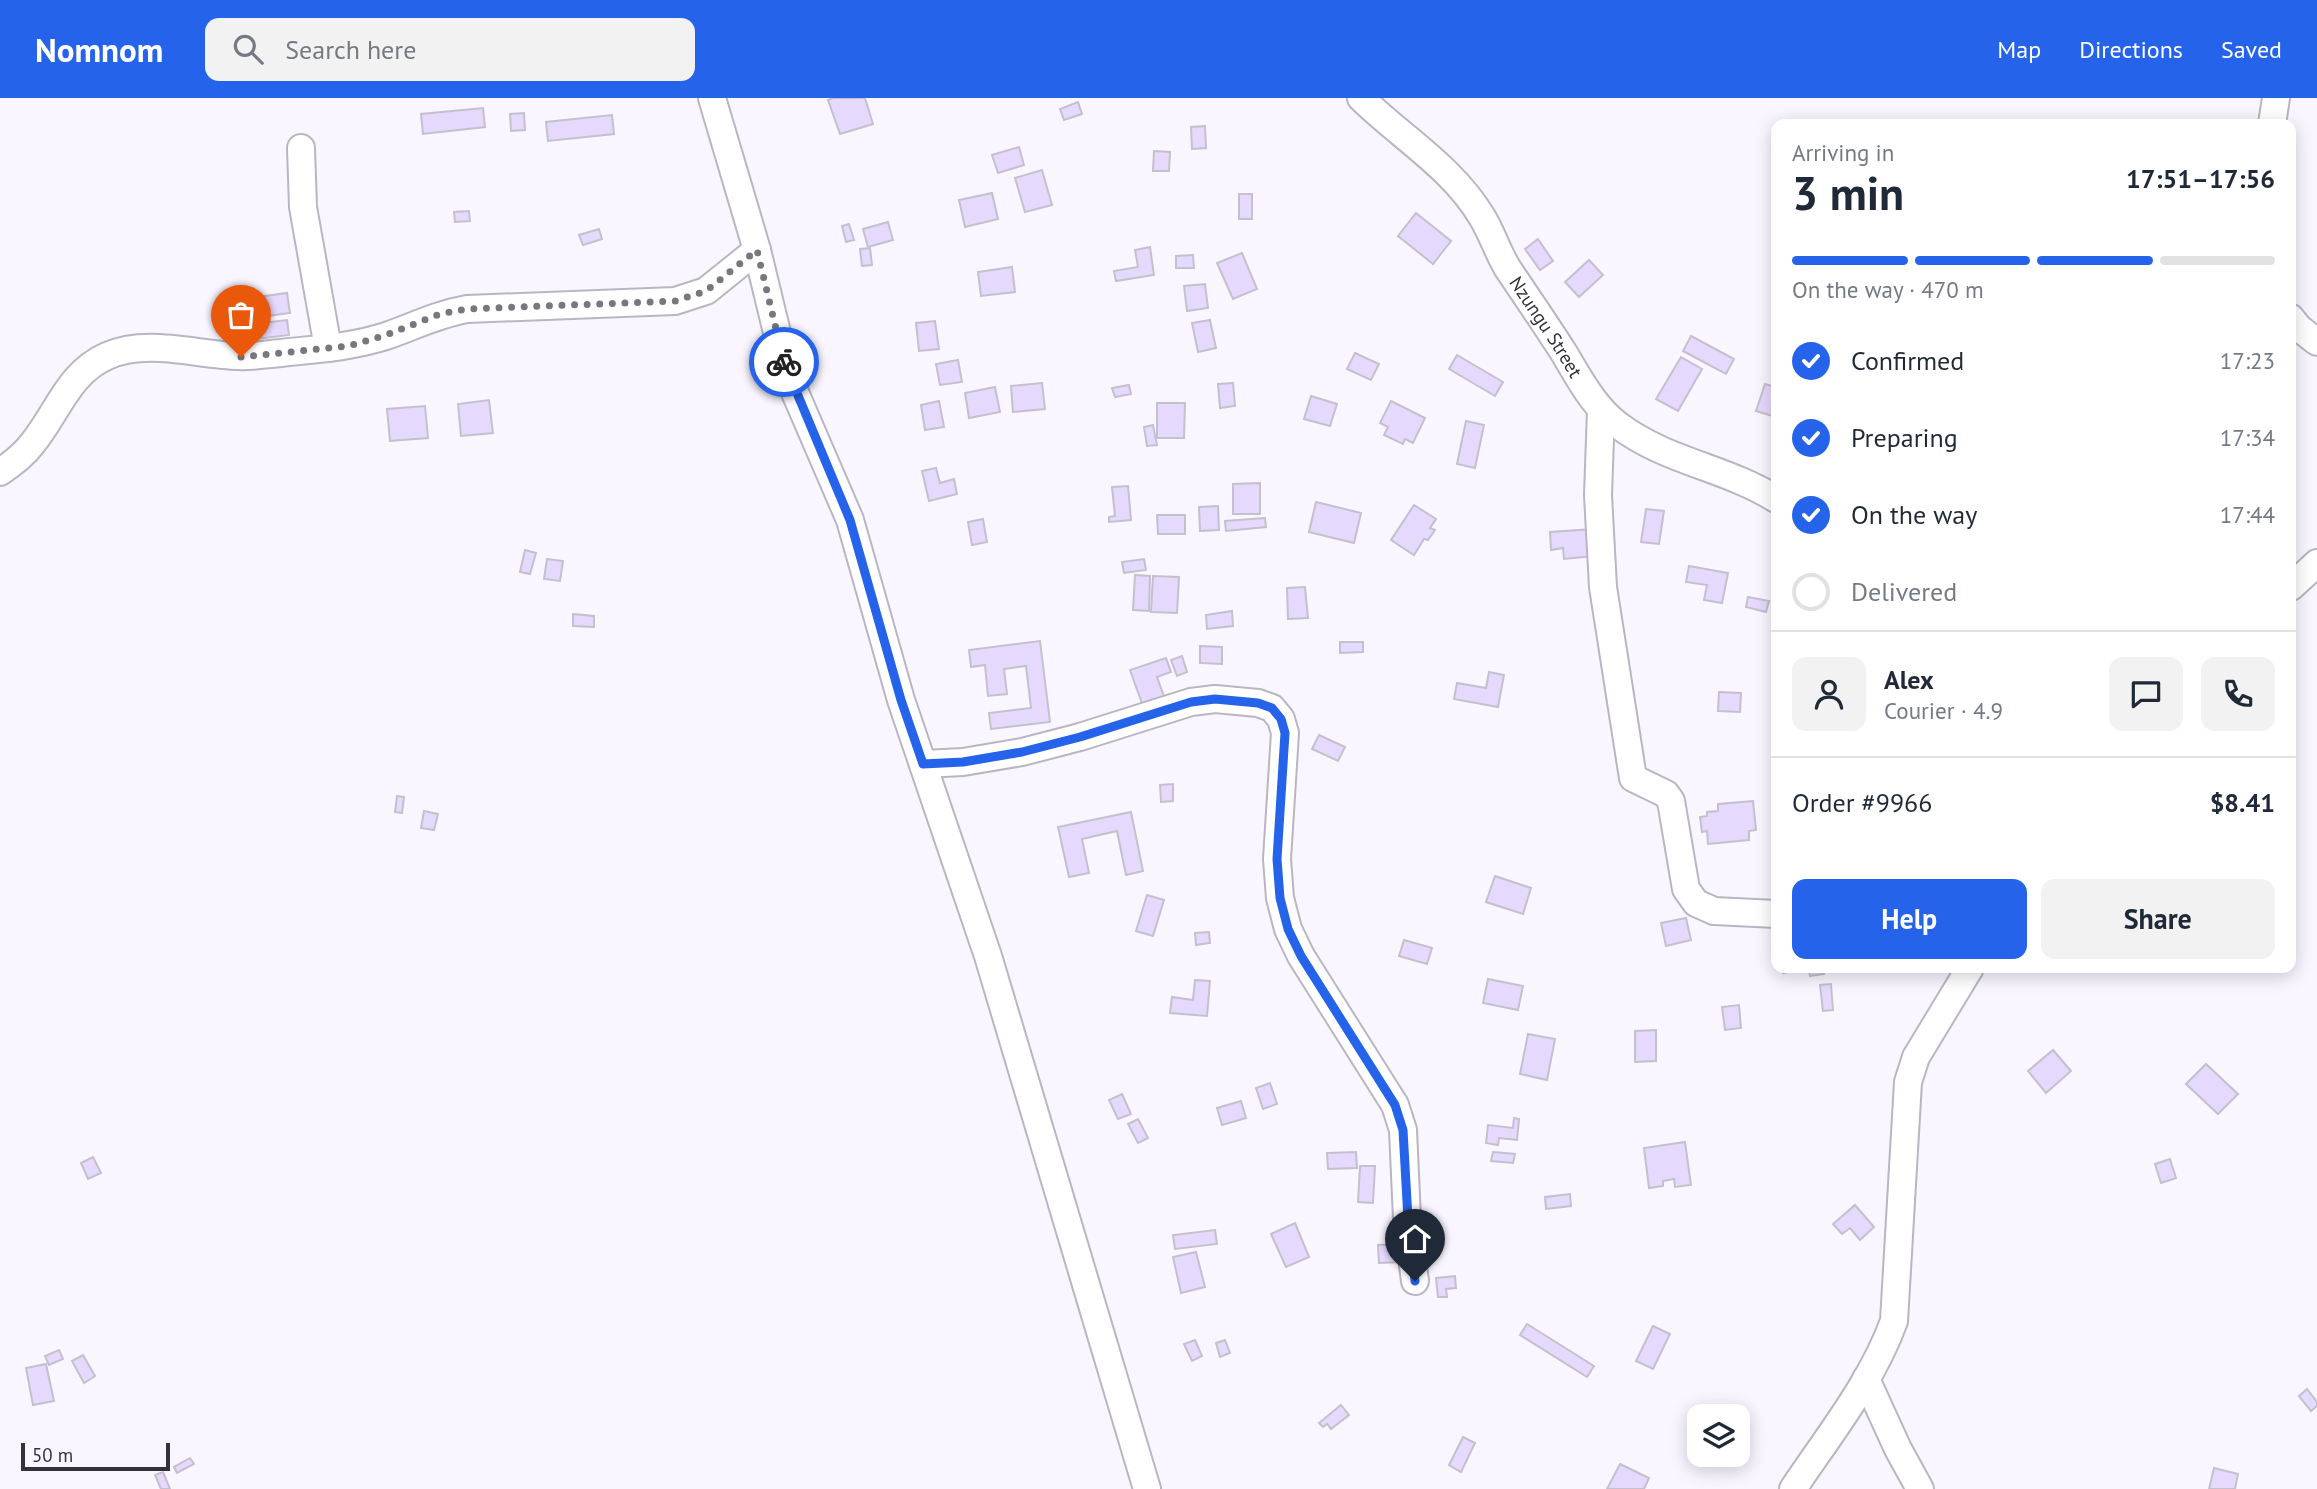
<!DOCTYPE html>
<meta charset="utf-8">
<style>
body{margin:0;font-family:"PT Sans",sans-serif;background:#f2f2f3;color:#1f2937;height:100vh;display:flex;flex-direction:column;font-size:26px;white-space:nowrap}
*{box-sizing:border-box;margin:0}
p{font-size:23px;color:#747a83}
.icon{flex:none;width:38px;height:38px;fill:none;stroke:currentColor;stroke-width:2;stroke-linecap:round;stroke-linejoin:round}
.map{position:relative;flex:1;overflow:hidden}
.sheet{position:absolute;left:1771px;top:21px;width:525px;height:854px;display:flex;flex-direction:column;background:#fff;border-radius:14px;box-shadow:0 4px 18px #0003}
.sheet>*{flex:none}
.controls{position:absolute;left:1687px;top:1306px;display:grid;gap:14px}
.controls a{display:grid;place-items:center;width:63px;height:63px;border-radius:14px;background:#fff;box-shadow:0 4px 18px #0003;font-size:35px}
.scale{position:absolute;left:21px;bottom:18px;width:149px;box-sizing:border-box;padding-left:7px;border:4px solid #343238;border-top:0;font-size:19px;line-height:24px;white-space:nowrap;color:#343238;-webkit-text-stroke:5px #f9f6ff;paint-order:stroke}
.pin{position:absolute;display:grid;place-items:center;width:60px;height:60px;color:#fff;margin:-72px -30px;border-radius:50% 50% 50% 0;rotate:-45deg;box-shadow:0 0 7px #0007}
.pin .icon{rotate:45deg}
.courier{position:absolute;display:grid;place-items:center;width:70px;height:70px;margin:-35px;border:5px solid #2563eb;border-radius:50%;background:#fff;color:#222;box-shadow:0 2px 9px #0007}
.head em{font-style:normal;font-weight:700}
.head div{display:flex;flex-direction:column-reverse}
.head{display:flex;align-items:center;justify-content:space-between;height:119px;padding:0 21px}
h1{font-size:46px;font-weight:700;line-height:52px}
.bar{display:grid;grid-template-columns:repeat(4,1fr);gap:10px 7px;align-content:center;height:84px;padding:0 21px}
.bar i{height:9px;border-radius:5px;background:#e0e1e3}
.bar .active{background:#2563eb}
.bar p{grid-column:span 4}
.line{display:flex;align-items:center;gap:18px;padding:0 21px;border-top:2px solid #e0e1e3}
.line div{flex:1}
.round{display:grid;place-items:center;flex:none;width:74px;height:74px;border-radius:14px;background:#f2f2f3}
ol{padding:0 21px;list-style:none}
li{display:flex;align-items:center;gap:21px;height:77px}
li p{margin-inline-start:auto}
li .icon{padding:7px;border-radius:50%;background:#2563eb;color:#fff;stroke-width:4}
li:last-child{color:#747a83}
li i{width:38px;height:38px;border:4px solid #e0e1e3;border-radius:50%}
.cta{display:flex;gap:14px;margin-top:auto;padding:14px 21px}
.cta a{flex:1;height:80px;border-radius:14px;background:#2563eb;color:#fff;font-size:28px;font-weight:700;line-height:80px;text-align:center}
.cta a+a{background:#f2f2f3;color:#1f2937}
header{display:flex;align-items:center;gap:42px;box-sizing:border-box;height:98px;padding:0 35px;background:#2563eb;color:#fff}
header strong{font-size:33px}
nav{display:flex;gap:38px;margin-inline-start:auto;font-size:24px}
.search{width:490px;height:63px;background:#f2f2f3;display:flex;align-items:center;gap:18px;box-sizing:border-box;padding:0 24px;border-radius:14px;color:#747a83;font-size:26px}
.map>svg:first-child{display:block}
.building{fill:#e5d9fd;stroke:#c4c0cd;stroke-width:2}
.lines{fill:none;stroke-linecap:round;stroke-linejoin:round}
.minor-casing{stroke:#bab5c3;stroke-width:30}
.minor{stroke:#fff;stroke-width:26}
.done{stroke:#79777e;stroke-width:7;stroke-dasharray:0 12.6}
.route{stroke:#2563eb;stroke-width:9}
.labels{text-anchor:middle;stroke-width:5;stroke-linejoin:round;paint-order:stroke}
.street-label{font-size:19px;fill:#343238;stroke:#f9f6ff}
</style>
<header>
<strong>Nomnom</strong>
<div class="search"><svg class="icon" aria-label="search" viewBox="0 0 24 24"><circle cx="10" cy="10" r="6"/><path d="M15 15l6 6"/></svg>Search here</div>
<nav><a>Map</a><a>Directions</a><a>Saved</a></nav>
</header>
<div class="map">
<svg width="2317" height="1391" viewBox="0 0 2317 1391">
<rect width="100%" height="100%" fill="#f9f6ff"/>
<g class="building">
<polygon points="833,0 865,0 873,26 840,36 828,2"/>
<polygon points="1078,4 1082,16 1064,22 1060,11"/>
<polygon points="483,10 485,29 423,36 421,16"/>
<polygon points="524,15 525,32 511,33 510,16"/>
<polygon points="612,17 614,36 548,43 546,24"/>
<polygon points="1205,28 1206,50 1192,51 1191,29"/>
<polygon points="1019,49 1024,67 998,75 992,57"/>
<polygon points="1154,53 1170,54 1169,73 1153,73"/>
<polygon points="1042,72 1052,107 1025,114 1015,80"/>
<polygon points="992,95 998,121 965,129 959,102"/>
<rect x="1239" y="96" width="13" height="25"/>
<polygon points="469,113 470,123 455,124 454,114"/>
<polygon points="1416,115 1451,143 1433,166 1398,138"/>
<polygon points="888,124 893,142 868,149 863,131"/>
<polygon points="849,126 854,142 846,144 842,128"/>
<polygon points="599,131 602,141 583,147 579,137"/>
<polygon points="1538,141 1553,163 1540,172 1525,151"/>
<polygon points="1150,149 1154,177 1116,183 1114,173 1138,169 1135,152"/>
<polygon points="870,150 872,167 862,168 860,151"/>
<polygon points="1242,155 1257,191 1233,201 1217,165"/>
<polygon points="1193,157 1194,170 1176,170 1176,158"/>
<polygon points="1589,162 1603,177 1579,199 1565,184"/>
<polygon points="1012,169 1015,194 981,198 978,174"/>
<polygon points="1205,186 1208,210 1187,213 1184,188"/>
<polygon points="287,195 290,215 254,220 251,200"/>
<polygon points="287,222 289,237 257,241 255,226"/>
<polygon points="1210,222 1216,250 1198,254 1192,225"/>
<polygon points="935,223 939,251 919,253 916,225"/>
<polygon points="1691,238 1734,261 1726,276 1683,253"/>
<polygon points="1355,255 1379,266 1371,282 1347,271"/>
<polygon points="1457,257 1503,284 1495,298 1449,271"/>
<polygon points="1681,259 1702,271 1678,313 1656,301"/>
<polygon points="958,262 962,284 940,287 936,266"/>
<polygon points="1042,285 1045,311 1013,314 1011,288"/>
<polygon points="1233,285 1235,308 1220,310 1218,286"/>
<polygon points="1765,286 1776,289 1776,319 1756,313"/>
<polygon points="1129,287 1131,296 1115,299 1112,290"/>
<polygon points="995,289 1000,314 969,320 965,295"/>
<polygon points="1311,298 1337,306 1330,328 1304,321"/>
<polygon points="489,302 493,335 461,338 458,306"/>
<polygon points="939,303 944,329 925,332 921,307"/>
<polygon points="1391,303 1425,320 1413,345 1405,341 1403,346 1384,337 1388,329 1380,325"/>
<polygon points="1157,305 1185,305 1184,340 1157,340"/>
<polygon points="425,308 428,340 390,343 387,311"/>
<polygon points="1466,323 1484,327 1475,370 1457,366"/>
<polygon points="1153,327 1157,347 1147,348 1144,329"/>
<polygon points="936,370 940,385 954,381 957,396 929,403 922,373"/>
<polygon points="1260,385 1260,416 1233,416 1233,386"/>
<polygon points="1128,388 1131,422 1109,424 1109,419 1115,418 1112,389"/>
<polygon points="1316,404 1361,415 1354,445 1309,434"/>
<polygon points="1414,407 1436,421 1430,430 1435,432 1428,442 1424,441 1414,457 1391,442"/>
<polygon points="1218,408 1219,432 1200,433 1199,409"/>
<polygon points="1646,411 1664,413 1659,446 1641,444"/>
<polygon points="1157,417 1185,417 1185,436 1158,436"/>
<polygon points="1265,420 1266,429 1226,433 1225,423"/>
<polygon points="983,421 987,444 972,447 968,424"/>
<polygon points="1592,431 1594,458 1564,461 1563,450 1551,452 1550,434"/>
<polygon points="525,452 536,455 530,476 520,474"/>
<polygon points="547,461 563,463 560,483 544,481"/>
<polygon points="1144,461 1146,472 1124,475 1122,464"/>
<polygon points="1689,468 1728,475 1722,505 1704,502 1707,487 1686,484"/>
<polygon points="1135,477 1150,478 1149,513 1133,512"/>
<polygon points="1153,478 1179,479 1177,515 1151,514"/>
<polygon points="1305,489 1308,520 1288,521 1287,490"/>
<polygon points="1748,499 1769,503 1766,514 1746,509"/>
<polygon points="1232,513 1233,528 1207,531 1206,517"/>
<polygon points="573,516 594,518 594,529 573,528"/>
<polygon points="1040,543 1050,624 991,631 989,615 1031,610 1026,568 1004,571 1007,596 988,598 985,567 971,569 969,552"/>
<polygon points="1340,544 1363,544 1363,554 1340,555"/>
<polygon points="1200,548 1222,549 1222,566 1200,565"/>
<polygon points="1182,558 1187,574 1177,578 1171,562"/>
<polygon points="1166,560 1171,574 1157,579 1165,601 1143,608 1130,572"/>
<polygon points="1489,574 1504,577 1498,609 1454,601 1457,585 1486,590"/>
<polygon points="1719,594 1741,595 1740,614 1718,613"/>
<polygon points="1319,637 1345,649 1338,663 1312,651"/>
<polygon points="1173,686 1173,703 1161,704 1160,687"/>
<polygon points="397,698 404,699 402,715 395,714"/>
<polygon points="1753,703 1756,732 1749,733 1749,742 1708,746 1707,733 1702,734 1700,719 1707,718 1707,714 1718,713 1718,706"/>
<polygon points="424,713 438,716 434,732 421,730"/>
<polygon points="1131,714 1143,773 1126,777 1117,733 1082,741 1089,775 1069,779 1058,729"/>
<polygon points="1495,778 1531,790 1523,816 1486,804"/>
<polygon points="1147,797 1164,802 1153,838 1136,833"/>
<polygon points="1686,820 1691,842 1666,848 1661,825"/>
<polygon points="1209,834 1210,845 1196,847 1195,835"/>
<polygon points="1404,842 1432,850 1427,866 1399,858"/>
<polygon points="1782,870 1823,870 1824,876 1810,878 1809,870 1783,875"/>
<polygon points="1488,881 1523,888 1518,912 1483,905"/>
<polygon points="1195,882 1210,883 1207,918 1170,915 1172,899 1193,902"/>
<polygon points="1831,886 1833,912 1823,913 1820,887"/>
<polygon points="1739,907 1741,930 1725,932 1722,909"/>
<polygon points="1656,932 1656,963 1635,964 1635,933"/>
<polygon points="1528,936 1555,941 1547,982 1520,976"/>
<polygon points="2053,952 2071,973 2046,995 2028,973"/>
<polygon points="2206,966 2238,996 2218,1016 2186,986"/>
<polygon points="1270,985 1277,1006 1263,1011 1256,990"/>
<polygon points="1122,996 1131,1016 1118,1021 1109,1002"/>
<polygon points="1241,1003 1246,1020 1222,1027 1217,1010"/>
<polygon points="1514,1020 1519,1021 1517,1042 1499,1040 1498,1047 1486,1045 1488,1027 1513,1030"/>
<polygon points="1138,1021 1148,1040 1138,1045 1128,1026"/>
<polygon points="1685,1044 1691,1087 1675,1089 1674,1081 1663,1083 1663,1088 1649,1090 1644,1050"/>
<polygon points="1356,1054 1357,1070 1328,1071 1327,1055"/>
<polygon points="1493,1054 1515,1056 1513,1065 1491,1063"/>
<polygon points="93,1059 101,1075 88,1081 81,1065"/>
<polygon points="2170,1061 2176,1080 2161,1085 2155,1066"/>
<polygon points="1360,1068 1375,1068 1373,1105 1358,1104"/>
<polygon points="1570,1096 1571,1108 1546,1111 1545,1099"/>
<polygon points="1855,1107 1874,1129 1860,1142 1850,1130 1842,1136 1833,1126"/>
<polygon points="1295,1125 1309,1159 1286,1169 1271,1136"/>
<polygon points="1215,1132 1217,1146 1175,1151 1173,1137"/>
<polygon points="1403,1146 1404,1164 1379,1165 1378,1147"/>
<polygon points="1196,1154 1205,1189 1181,1195 1173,1159"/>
<polygon points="1455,1178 1456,1190 1446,1191 1447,1199 1438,1199 1436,1180"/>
<polygon points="1527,1226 1594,1268 1587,1279 1520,1237"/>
<polygon points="1653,1228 1670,1236 1653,1271 1636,1263"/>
<polygon points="1195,1242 1202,1258 1192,1263 1184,1246"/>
<polygon points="1225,1242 1230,1255 1220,1259 1216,1245"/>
<polygon points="59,1252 63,1261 49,1267 45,1258"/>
<polygon points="83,1257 95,1278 84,1285 72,1263"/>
<polygon points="46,1266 54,1303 33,1307 26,1270"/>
<polygon points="2307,1291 2317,1304 2317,1308 2311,1313 2299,1298"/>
<polygon points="1341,1307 1349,1317 1331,1331 1327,1326 1323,1329 1319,1325"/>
<polygon points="1463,1339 1475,1345 1461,1374 1449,1367"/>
<polygon points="190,1360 194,1366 177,1375 174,1369"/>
<polygon points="1620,1366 1649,1380 1644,1391 1607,1391"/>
<polygon points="2214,1370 2238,1376 2235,1391 2209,1391"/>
<polygon points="163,1374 170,1391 161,1391 155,1377"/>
</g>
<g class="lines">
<defs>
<g id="minor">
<polyline points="712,0 757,152 787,276 850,422 901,602 988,858 1147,1391"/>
<path id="s1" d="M1361,0C1402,40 1452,69 1482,119C1492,135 1498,155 1508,171C1527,199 1546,227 1564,255C1579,280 1594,309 1618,327C1665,363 1727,370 1776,401"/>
<polyline points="2272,26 2276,0"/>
<polyline points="301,50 303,109 328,250"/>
<polyline points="2291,220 2299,230 2317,244"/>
<polyline points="1601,312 1598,397 1603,489 1633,680 1666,696 1671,703 1686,791 1696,805 1714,813 1776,816"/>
<path d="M0,374C12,366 23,358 32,346C57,316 68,275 107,258C147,240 197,257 239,258C253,259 267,256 281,255C317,251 352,249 386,238C415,228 435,217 467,211L675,203L706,193L757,152"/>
<polyline points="2291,489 2317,465"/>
<polyline points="923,666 963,664 1022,654 1080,639 1191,604 1215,601 1258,605 1272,610 1281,621 1285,635 1277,761 1280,800 1288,831 1301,858 1395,1007 1403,1032 1407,1121 1415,1183"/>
<polyline points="1866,1281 1898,1351 1920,1391"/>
<path d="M1793,1391C1829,1337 1872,1284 1894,1223L1908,984L1916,959L1970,870"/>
</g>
</defs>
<use href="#minor" class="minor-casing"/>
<use href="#minor" class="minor"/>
</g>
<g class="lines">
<polyline class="done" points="241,259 349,248 386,237 440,216 467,211 675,203 706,193 757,152 784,264"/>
<polyline class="route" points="784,264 850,422 901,602 923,666 963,664 1022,654 1080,639 1191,604 1215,601 1258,605 1272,610 1281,621 1285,635 1277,761 1280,800 1288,831 1301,858 1395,1007 1403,1032 1408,1121 1415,1183"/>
</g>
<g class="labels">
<g class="street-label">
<text dy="7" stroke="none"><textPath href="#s1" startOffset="298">Nzungu Street</textPath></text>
</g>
</g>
</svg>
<div class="controls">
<a><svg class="icon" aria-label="layers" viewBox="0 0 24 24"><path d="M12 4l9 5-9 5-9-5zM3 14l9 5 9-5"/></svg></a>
</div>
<div class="scale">50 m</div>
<div class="pin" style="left:241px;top:259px;background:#ea580c"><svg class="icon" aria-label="bag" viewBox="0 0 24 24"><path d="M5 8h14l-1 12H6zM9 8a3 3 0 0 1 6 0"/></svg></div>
<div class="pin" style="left:1415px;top:1183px;background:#1f2937"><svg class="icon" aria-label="home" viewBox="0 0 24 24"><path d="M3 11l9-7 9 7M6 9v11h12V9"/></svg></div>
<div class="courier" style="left:784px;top:264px"><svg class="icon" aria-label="bike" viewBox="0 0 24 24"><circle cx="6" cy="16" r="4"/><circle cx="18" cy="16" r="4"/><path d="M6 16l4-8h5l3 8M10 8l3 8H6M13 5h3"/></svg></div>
<section class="sheet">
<div class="head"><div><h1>3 min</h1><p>Arriving in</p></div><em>17:51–17:56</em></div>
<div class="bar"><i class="active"></i><i class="active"></i><i class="active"></i><i></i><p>On the way · 470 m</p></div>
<ol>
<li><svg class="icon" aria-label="check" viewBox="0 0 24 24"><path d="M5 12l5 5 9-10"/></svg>Confirmed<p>17:23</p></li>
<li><svg class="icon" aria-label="check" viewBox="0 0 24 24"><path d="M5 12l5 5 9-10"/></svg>Preparing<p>17:34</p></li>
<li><svg class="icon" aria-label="check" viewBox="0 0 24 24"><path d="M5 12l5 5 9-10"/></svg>On the way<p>17:44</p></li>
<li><i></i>Delivered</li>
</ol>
<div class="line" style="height:126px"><a class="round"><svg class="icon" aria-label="person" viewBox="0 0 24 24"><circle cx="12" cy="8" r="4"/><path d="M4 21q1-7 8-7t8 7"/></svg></a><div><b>Alex</b><p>Courier · 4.9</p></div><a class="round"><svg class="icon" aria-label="chat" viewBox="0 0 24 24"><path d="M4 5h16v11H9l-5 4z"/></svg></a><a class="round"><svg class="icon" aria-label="phone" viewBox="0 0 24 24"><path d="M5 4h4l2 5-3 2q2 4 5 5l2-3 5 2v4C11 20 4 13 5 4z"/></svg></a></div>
<div class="line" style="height:91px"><div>Order #9966</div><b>$8.41</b></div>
<div class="cta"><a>Help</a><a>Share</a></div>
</section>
</div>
